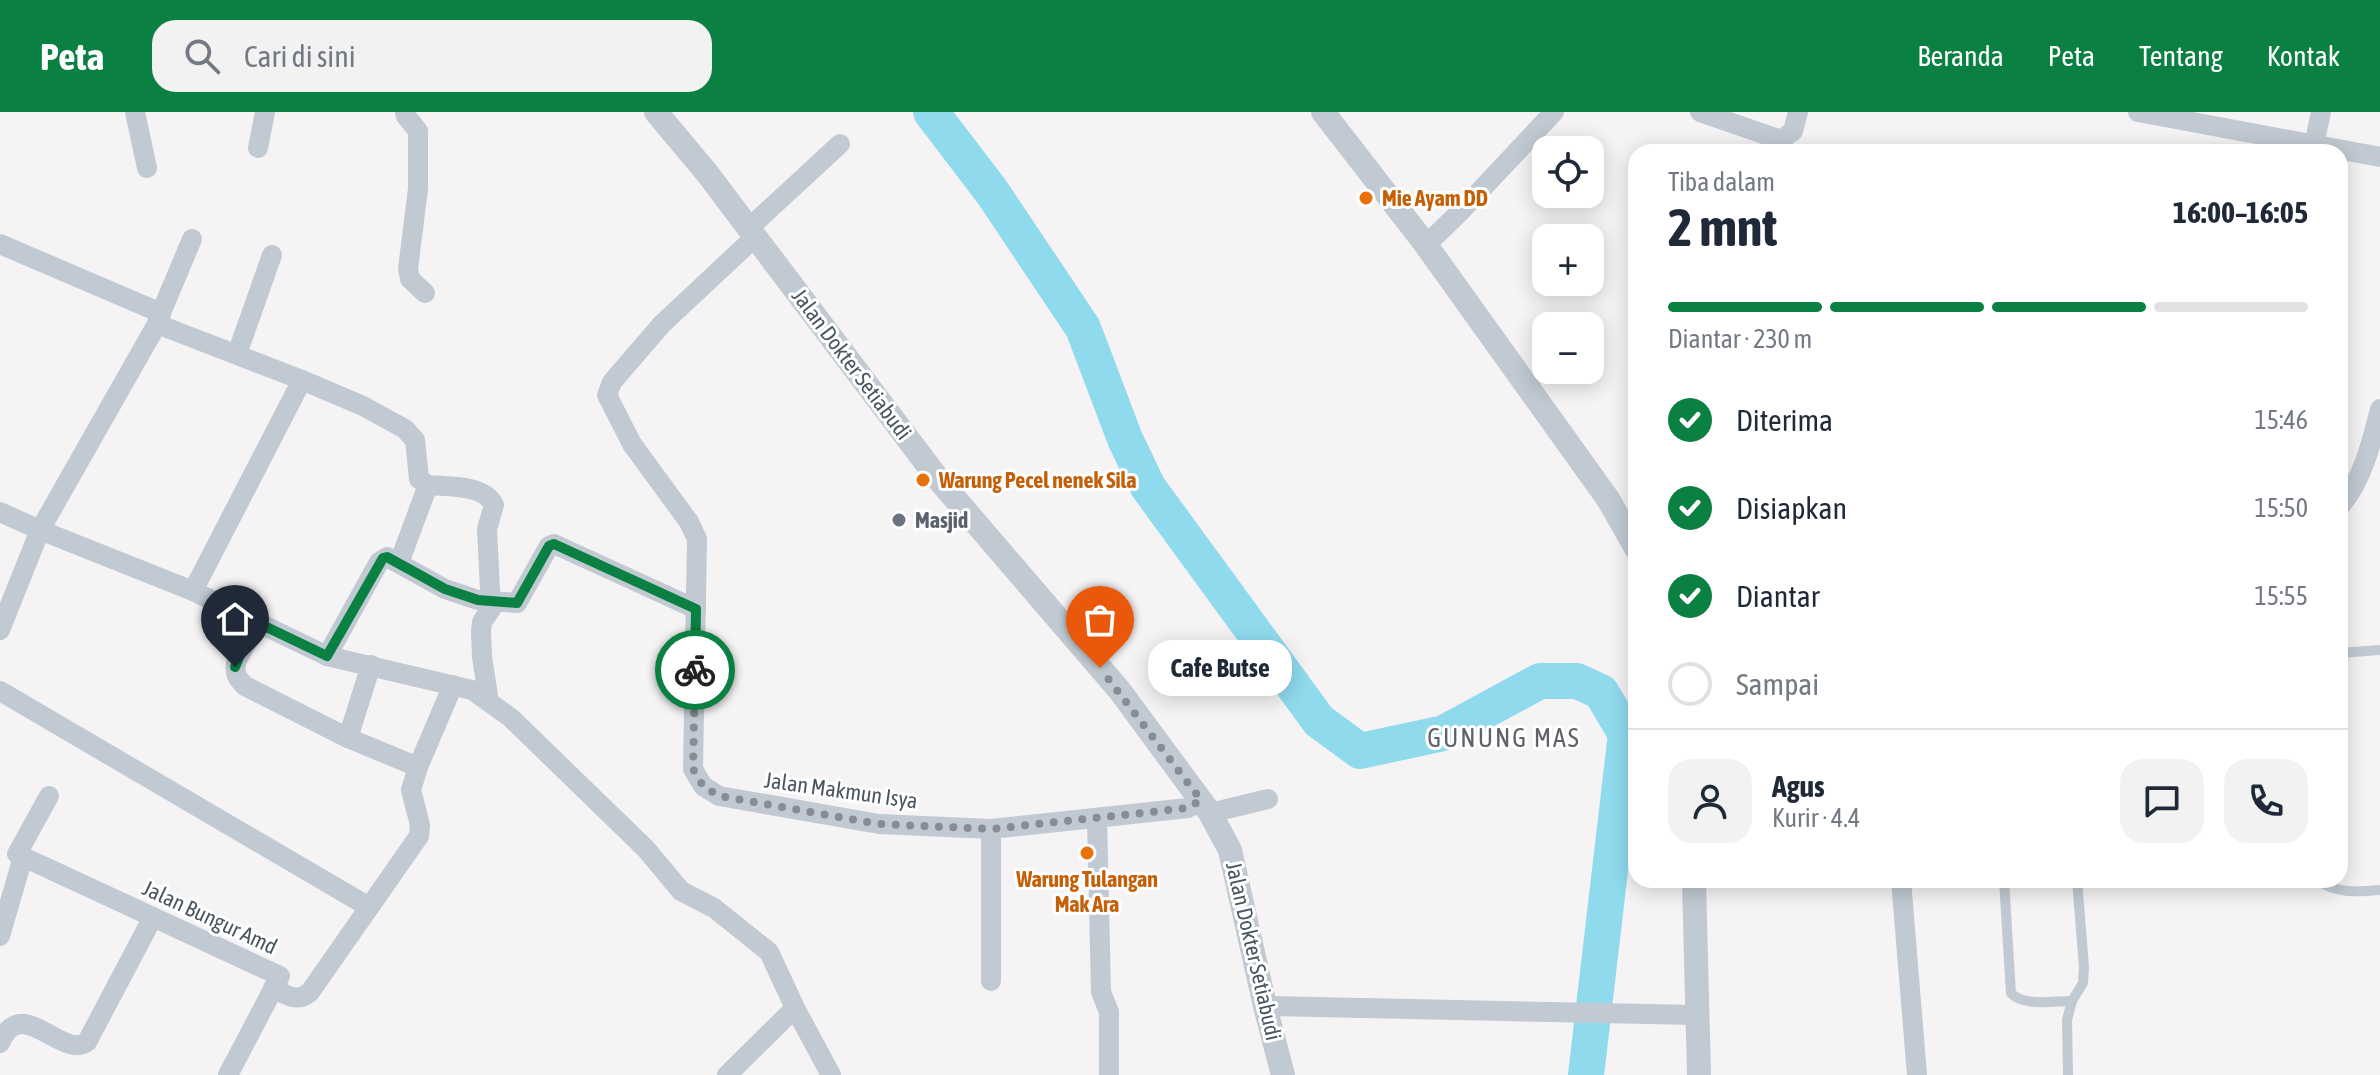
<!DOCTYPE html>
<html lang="id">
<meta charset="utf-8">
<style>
body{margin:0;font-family:"Asap Condensed",sans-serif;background:#f2f2f3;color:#1f2937;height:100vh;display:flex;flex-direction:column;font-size:30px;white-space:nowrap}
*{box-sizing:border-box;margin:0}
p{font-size:26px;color:#747a83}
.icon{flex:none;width:44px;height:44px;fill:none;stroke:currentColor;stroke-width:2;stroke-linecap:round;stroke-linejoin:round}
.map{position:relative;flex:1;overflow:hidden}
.drawer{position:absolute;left:1628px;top:32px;width:720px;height:744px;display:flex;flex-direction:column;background:#fff;border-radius:24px;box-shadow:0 4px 20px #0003}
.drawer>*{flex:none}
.tools{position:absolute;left:1532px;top:24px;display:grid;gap:16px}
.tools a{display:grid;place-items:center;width:72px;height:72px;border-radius:16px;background:#fff;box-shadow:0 4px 20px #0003;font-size:40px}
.pin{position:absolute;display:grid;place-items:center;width:68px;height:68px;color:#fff;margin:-82px -34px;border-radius:50% 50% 50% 0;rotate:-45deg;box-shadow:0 0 8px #0007}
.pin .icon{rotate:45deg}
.courier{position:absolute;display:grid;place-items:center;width:80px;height:80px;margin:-40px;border:6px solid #0b8043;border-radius:50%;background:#fff;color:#222;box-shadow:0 2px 10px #0007}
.bubble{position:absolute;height:56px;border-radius:24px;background:#fff;box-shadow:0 4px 20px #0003;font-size:26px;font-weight:700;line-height:56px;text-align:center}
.headline em{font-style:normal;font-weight:700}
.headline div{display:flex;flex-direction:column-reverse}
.headline{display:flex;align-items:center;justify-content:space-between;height:136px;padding:0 40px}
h1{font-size:52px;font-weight:700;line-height:60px}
.bar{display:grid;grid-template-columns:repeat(4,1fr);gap:12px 8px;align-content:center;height:96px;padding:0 40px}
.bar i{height:10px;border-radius:6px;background:#e0e1e3}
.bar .current{background:#0b8043}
.bar p{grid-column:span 4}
.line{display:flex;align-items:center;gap:20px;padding:0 40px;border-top:2px solid #e0e1e3}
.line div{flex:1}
.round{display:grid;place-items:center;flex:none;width:84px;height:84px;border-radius:24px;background:#f2f2f3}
ol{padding:0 40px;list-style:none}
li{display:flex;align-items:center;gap:24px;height:88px}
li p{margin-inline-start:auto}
li .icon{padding:8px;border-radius:50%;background:#0b8043;color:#fff;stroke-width:4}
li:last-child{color:#747a83}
li i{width:44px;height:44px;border:4px solid #e0e1e3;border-radius:50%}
header{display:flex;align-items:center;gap:48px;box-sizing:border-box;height:112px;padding:0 40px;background:#0b8043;color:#fff}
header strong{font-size:38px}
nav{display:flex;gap:44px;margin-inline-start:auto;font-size:28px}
.search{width:560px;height:72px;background:#f2f2f3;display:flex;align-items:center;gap:20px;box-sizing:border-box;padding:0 28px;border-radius:24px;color:#747a83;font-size:30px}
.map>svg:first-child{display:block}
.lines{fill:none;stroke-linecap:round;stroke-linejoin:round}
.river{stroke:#90daee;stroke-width:36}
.service{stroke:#c1cad2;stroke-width:10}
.minor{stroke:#c1cad2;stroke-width:20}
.tertiary{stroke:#c1cad2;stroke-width:24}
.done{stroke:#868d94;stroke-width:8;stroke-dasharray:0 14.4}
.route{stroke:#0b8043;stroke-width:10}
.food-dot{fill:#e8710a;stroke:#fff;stroke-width:3}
.worship-dot{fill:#6b7280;stroke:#fff;stroke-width:3}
.labels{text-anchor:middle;stroke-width:6;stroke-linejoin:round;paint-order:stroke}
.food-label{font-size:22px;font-weight:bold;fill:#c56008;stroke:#fff;text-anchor:start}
.street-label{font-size:22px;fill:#4a5661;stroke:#fff}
.worship-label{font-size:22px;font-weight:bold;fill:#5b616d;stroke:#fff;text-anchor:start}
.quarter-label{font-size:26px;letter-spacing:2px;fill:#5f6368;stroke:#fff}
</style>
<header>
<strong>Peta</strong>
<div class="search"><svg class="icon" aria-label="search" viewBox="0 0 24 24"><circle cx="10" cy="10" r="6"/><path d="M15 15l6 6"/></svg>Cari di sini</div>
<nav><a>Beranda</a><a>Peta</a><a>Tentang</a><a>Kontak</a></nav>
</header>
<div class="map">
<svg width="2380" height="963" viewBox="0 0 2380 963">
<rect width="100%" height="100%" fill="#f5f3f3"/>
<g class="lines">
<polyline class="river" points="931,0 992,80 1083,216 1125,327 1148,375 1319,609 1360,639 1444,621 1540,569 1577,569 1601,580 1626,622 1586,963"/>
<g class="service">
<polyline points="2340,541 2380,538"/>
<path d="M2004,768L2011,881C2023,895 2054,889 2072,889"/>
<path d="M2318,768C2335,782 2359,780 2380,778"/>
<polyline points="2068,963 2067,908 2072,889 2083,871 2084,855 2077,768"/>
</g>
<g class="minor">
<polyline points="135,0 147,56"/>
<polyline points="405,0 406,4 418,19 418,77 408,157 410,167 425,181"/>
<polyline points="1700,0 1781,28 1793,19 1798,0"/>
<polyline points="2138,0 2380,45"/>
<polyline points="2314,33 2321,0"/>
<polyline points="258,36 265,0"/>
<polyline points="749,116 840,32"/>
<polyline points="755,125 662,212 612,270 607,283 632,332 689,410 697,427 693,657 703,674 719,684 879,712 991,717 1188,696 1201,688"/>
<polyline points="0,132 161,201 157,212 40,418 193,479 327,544 472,578 511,606 646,737 681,779 714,796 769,840 795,896 831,963"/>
<polyline points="1426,133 1462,98 1554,0"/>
<polyline points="161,201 192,127"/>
<polyline points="157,212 302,268 363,294 405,317 415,328 419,367 428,373 399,451"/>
<polyline points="237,242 272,143"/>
<path d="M428,373C448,375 484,372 494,393L487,417L491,497L482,510L481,519L482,545L489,590"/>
<path d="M2340,394C2362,370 2372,329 2380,297"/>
<polyline points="0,400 40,418 0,518"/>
<polyline points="193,479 302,268"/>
<path d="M258,511L237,548C233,561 237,566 245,574L348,626"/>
<polyline points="327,544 379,450 387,445 445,477 478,488 517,491 549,434 554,432 696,497"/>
<polyline points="371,553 348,626 418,655 453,573"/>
<polyline points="0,579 369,795"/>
<polyline points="49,684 17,742 280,864 228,963"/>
<polyline points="1210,701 1268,687"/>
<polyline points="1097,707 1101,880 1109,900 1109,963"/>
<polyline points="991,717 991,869"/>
<polyline points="1901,768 1917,963"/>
<polyline points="0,824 23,745"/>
<path d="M273,876C286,883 297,891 310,880L419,724L420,713L411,678L418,655"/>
<polyline points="1265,894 1696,903"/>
<path d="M0,931C21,881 62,948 87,930L153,805"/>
<polyline points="727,963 795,896"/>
</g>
<g class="tertiary">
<polyline points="656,0 707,61 939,368 1120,579 1210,701 1230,738 1265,894 1283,963"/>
<polyline points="1323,0 1426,133 1608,387 1636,436"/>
<polyline points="1694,768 1699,963"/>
</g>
</g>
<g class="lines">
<polyline class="done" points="695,558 693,657 703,674 719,684 879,712 991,717 1188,696 1201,688 1100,556"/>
<polyline class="route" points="235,555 243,536 258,511 327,544 383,446 387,445 445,477 478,488 517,491 549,434 554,432 696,497 695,558"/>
</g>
<g class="food-dot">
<circle cx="1366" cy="86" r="8"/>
<circle cx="923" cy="368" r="8"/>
<circle cx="1087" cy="741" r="8"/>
</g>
<circle class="worship-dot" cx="899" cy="408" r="8"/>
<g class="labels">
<g class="food-label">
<text x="1382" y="94">Mie Ayam DD</text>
<text x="939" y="376">Warung Pecel nenek Sila</text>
<text x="1087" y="775" text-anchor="middle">Warung Tulangan<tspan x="1087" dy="25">Mak Ara</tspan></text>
</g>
<g class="street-label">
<text transform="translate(852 252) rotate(53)" y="8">Jalan Dokter Setiabudi</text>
<text transform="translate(841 678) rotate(8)" y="8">Jalan Makmun Isya</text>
<text transform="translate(210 805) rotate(25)" y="8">Jalan Bungur Amd</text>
<text transform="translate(1254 839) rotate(77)" y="8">Jalan Dokter Setiabudi</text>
</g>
<g class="worship-label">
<text x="915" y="416">Masjid</text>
</g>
<g class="quarter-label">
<text x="1504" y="635">GUNUNG MAS</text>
</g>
</g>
</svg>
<div class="tools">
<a><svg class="icon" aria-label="locate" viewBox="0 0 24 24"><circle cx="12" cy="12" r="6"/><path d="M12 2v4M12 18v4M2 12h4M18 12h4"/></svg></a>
<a>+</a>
<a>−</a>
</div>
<div class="pin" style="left:1100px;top:556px;background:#ea580c"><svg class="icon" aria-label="bag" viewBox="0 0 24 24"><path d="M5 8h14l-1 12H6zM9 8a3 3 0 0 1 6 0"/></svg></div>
<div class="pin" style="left:235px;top:555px;background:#1f2937"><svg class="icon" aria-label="home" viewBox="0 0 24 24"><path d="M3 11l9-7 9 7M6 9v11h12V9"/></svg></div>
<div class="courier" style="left:695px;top:558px"><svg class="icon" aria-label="bike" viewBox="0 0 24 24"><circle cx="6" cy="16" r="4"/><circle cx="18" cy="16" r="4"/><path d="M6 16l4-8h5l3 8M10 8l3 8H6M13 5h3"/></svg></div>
<div class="bubble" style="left:1148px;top:528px;width:144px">Cafe Butse</div>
<section class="drawer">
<div class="headline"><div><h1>2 mnt</h1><p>Tiba dalam</p></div><em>16:00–16:05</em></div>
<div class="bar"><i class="current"></i><i class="current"></i><i class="current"></i><i></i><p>Diantar · 230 m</p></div>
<ol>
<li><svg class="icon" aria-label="check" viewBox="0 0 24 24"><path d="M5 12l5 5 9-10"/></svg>Diterima<p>15:46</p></li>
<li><svg class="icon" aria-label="check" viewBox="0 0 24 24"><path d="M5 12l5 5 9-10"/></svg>Disiapkan<p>15:50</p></li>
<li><svg class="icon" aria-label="check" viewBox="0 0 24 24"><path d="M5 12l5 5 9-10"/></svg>Diantar<p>15:55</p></li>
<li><i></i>Sampai</li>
</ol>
<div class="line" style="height:144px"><a class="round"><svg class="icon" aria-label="person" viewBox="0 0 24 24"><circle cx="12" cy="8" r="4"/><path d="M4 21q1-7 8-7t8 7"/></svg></a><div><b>Agus</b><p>Kurir · 4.4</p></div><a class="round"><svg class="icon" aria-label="chat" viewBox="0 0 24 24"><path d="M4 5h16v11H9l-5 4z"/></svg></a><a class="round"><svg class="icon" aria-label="phone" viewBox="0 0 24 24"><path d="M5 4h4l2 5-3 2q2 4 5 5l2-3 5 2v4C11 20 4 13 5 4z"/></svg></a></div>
</section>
</div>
